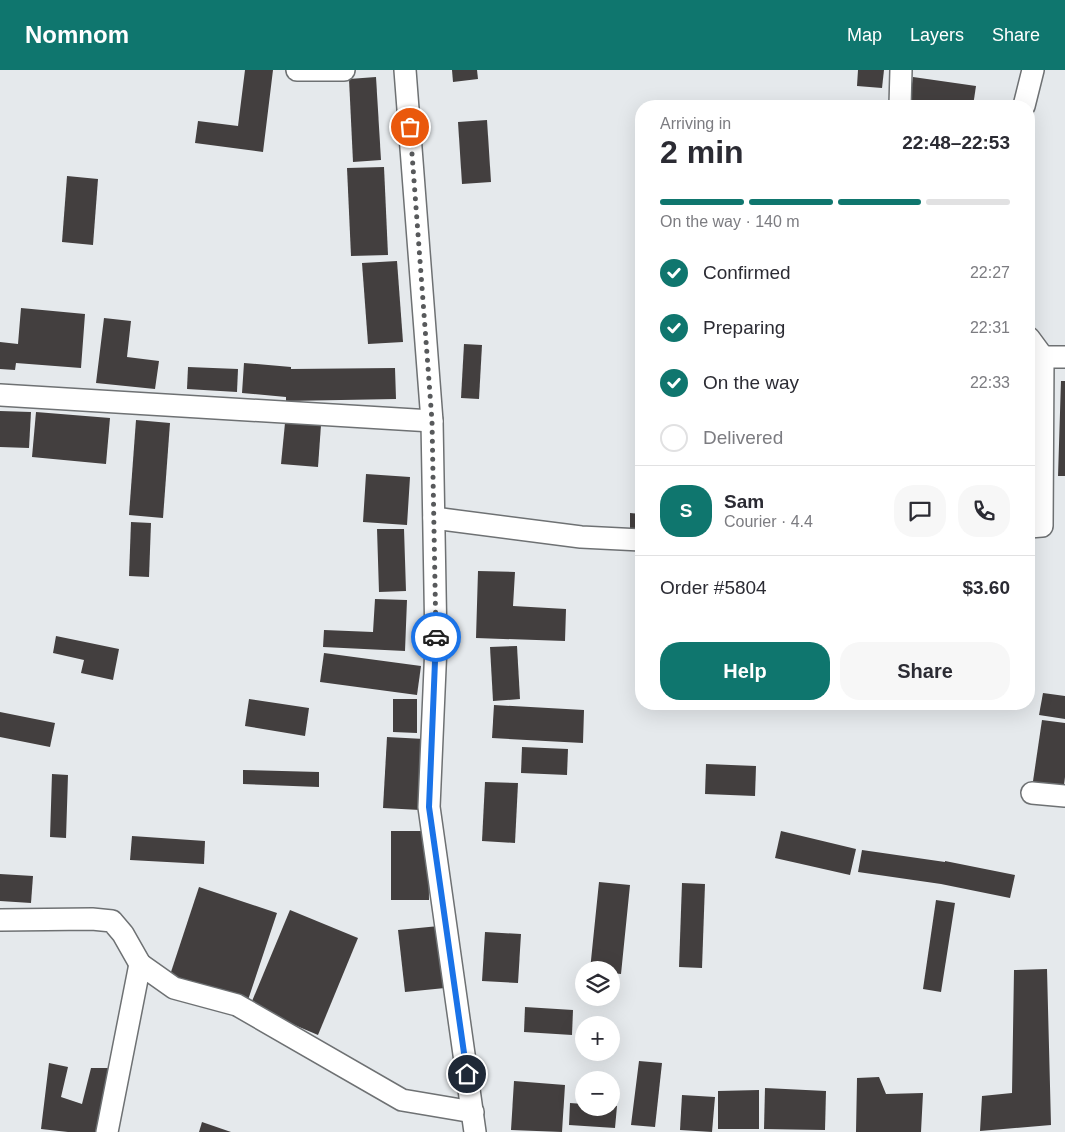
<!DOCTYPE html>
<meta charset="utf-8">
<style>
body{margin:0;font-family:Helvetica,sans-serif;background:#f7f7f7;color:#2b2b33;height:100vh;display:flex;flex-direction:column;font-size:19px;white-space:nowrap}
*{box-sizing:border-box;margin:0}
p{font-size:16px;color:#7c7c81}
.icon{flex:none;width:28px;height:28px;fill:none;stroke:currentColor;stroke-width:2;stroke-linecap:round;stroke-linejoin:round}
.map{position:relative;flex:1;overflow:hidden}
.details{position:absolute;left:635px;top:30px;width:400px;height:610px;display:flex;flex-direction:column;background:#fff;border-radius:20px;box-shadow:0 5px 20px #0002}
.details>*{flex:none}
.tools{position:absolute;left:575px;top:891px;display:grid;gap:10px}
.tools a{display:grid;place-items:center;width:45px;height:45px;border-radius:50%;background:#fff;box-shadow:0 5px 20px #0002;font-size:25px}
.pin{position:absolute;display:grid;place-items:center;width:42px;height:42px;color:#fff;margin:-21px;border:2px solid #fff;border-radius:50%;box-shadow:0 1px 5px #0007}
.courier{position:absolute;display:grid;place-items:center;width:50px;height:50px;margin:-25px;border:4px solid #1a73e8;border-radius:50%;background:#fff;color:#222;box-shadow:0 1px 6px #0007}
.head em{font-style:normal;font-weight:700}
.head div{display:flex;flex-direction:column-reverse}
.head{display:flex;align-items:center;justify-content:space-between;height:85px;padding:0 25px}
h1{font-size:32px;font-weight:700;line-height:38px}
.bar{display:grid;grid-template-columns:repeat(4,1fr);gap:8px 5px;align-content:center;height:60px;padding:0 25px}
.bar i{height:6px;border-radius:4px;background:#e1e1e2}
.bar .active{background:#0f766e}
.bar p{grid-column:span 4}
.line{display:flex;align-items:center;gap:12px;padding:0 25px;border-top:1px solid #e1e1e2}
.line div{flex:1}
.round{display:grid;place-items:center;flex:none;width:52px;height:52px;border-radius:20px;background:#f7f7f7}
ol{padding:0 25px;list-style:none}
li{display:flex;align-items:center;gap:15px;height:55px}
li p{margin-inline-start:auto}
li .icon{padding:5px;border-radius:50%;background:#0f766e;color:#fff;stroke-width:4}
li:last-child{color:#7c7c81}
li i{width:28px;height:28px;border:2px solid #e1e1e2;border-radius:50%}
.button{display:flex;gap:10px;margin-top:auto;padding:10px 25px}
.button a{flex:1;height:58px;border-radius:20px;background:#0f766e;color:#fff;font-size:20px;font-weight:700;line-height:58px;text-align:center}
.button a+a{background:#f7f7f7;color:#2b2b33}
header{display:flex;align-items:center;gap:30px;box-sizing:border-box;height:70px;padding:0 25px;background:#0f766e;color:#fff}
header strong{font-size:24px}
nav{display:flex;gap:28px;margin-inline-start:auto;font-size:18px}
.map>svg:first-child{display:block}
.building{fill:#433f3f}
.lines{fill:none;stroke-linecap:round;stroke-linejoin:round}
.minor-casing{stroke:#6e7173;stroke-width:24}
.minor{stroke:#fff;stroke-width:21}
.done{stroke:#57595b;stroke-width:5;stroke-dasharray:0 9}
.route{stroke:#1a73e8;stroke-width:6}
</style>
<header>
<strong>Nomnom</strong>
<nav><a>Map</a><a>Layers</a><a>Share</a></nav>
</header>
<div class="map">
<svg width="1065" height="1062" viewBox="0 0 1065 1062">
<rect width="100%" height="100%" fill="#e5e9ec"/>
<g class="building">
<polygon points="245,0 273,0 263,82 195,73 198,51 238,56"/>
<polygon points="452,0 477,0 478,9 453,12"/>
<polygon points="858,0 884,0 882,18 857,16"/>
<polygon points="376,7 381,90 353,92 349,9"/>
<polygon points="913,7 976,16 973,36 909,35"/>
<polygon points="487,50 491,112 462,114 458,52"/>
<polygon points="384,97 388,185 351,186 347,98"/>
<polygon points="67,106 98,109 93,175 62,172"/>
<polygon points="397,191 403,272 368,274 362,193"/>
<polygon points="21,238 85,244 81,298 16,293 15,300 0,299 0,272 18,274"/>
<polygon points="104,248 131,251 127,287 159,291 155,319 96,313"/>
<polygon points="464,274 482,275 479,329 461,328"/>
<polygon points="244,293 291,297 291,299 395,298 396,329 286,331 286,327 242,323"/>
<polygon points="188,297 238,299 237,322 187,319"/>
<polygon points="1061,311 1065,311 1065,406 1058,406"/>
<polygon points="1029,329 1039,329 1037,378 1029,378"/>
<polygon points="0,341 31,342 29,378 0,377"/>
<polygon points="36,342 110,348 106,394 32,387"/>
<polygon points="136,350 170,353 163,448 129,445"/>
<polygon points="285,353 321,355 318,397 281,394"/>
<polygon points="366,404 410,407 407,455 363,452"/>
<polygon points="630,443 641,444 641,463 630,463"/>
<polygon points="131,452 151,453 149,507 129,506"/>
<polygon points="377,459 404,459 406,521 379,522"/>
<polygon points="478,501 515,502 513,536 566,539 565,571 476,568"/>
<polygon points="375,529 407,530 405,581 323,577 324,560 373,562"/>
<polygon points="56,566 119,579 113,610 81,603 84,590 53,583"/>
<polygon points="517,576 520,629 493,631 490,577"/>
<polygon points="324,583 421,596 417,625 320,612"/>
<polygon points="1043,623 1065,626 1065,649 1039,645"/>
<polygon points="249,629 309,638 305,666 245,656"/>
<polygon points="393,629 417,629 417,663 393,662"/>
<polygon points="494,635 584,640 583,673 492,668"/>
<polygon points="0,642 55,653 50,677 0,667"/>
<polygon points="1042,650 1065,653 1065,707 1063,723 1032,718"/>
<polygon points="387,667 424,669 420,740 383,738"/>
<polygon points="522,677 568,679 567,705 521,703"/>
<polygon points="706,694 756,696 755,726 705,724"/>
<polygon points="243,700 319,702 319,717 243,714"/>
<polygon points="52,704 68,705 66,768 50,767"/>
<polygon points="485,712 518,713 515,773 482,771"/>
<polygon points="391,761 428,761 429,830 391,830"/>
<polygon points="781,761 856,779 850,805 775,788"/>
<polygon points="132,766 205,771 204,794 130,790"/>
<polygon points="862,780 945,792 945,791 1015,805 1010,828 941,814 858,802"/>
<polygon points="0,804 33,806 31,833 0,831"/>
<polygon points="599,812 630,815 621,904 611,903 611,900 590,900"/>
<polygon points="682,813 705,814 702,898 679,897"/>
<polygon points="199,817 277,843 247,933 169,908"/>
<polygon points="936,830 955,833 941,922 923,919"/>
<polygon points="290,840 358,868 318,965 250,936"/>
<polygon points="439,856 445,918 405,922 398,860"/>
<polygon points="485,862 521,864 518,913 482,911"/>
<polygon points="1047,899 1051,1055 980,1061 982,1026 1012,1023 1014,900"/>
<polygon points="525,937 573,940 572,965 524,962"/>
<polygon points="639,991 662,993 655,1057 631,1055"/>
<polygon points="49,993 68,997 61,1027 82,1034 91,998 109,998 96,1062 68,1062 41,1059"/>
<polygon points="879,1007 886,1024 923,1023 921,1062 856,1062 857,1008"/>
<polygon points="514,1011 565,1015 562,1062 511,1060"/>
<polygon points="765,1018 826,1021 825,1060 764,1059"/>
<polygon points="759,1020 759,1059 718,1059 718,1021"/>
<polygon points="682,1025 715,1027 712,1062 680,1060"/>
<polygon points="570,1033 584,1034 584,1038 611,1038 611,1035 617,1036 615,1058 569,1055"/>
<polygon points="202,1052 231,1062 199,1062"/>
</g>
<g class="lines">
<defs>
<g id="minor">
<polyline points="297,0 344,0"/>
<polyline points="405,0 432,351 436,575 429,737 475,1062"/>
<polyline points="900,36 901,0"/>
<polyline points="1024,36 1033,0"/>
<polyline points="1029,268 1043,287 1042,456 1029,457"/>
<polyline points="1043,287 1065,287"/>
<polyline points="0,325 432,351"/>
<polyline points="434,448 581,467 641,470"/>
<polyline points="1032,723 1065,726"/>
<polyline points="0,850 92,849 112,851 123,864 140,894"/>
<polyline points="107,1062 140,894 174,918 237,935 402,1030 473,1042"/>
</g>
</defs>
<use href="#minor" class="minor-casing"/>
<use href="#minor" class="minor"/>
</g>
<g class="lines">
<polyline class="done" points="410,57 432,351 436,567"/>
<polyline class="route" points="436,567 429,737 467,1004"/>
</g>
</svg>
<div class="tools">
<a><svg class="icon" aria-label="layers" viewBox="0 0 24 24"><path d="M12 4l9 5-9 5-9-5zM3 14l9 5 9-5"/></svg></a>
<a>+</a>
<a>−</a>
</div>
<div class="pin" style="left:410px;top:57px;background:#ea580c"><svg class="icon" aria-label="bag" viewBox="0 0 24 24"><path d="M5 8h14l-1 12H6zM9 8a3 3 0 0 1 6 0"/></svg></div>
<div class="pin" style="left:467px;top:1004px;background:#1f2937"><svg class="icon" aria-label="home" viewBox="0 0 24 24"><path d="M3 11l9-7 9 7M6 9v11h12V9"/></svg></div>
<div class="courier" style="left:436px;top:567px"><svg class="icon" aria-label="car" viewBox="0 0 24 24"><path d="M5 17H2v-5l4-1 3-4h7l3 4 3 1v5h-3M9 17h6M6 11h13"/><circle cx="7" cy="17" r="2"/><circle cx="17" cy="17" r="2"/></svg></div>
<section class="details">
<div class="head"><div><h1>2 min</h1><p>Arriving in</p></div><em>22:48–22:53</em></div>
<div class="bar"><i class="active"></i><i class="active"></i><i class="active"></i><i></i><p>On the way · 140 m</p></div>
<ol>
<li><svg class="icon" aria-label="check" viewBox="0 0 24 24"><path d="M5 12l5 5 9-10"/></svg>Confirmed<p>22:27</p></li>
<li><svg class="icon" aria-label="check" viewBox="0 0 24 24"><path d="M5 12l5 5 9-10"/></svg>Preparing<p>22:31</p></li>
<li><svg class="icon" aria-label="check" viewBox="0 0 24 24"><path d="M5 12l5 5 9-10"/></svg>On the way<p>22:33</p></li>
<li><i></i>Delivered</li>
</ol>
<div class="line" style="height:90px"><b class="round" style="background:#0f766e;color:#fff">S</b><div><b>Sam</b><p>Courier · 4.4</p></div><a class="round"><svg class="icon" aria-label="chat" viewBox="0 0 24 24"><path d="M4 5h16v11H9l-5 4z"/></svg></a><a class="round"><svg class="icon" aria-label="phone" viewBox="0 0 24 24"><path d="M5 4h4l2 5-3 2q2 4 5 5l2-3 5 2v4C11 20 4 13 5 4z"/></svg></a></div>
<div class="line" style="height:65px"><div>Order #5804</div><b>$3.60</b></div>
<div class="button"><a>Help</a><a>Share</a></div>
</section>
</div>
